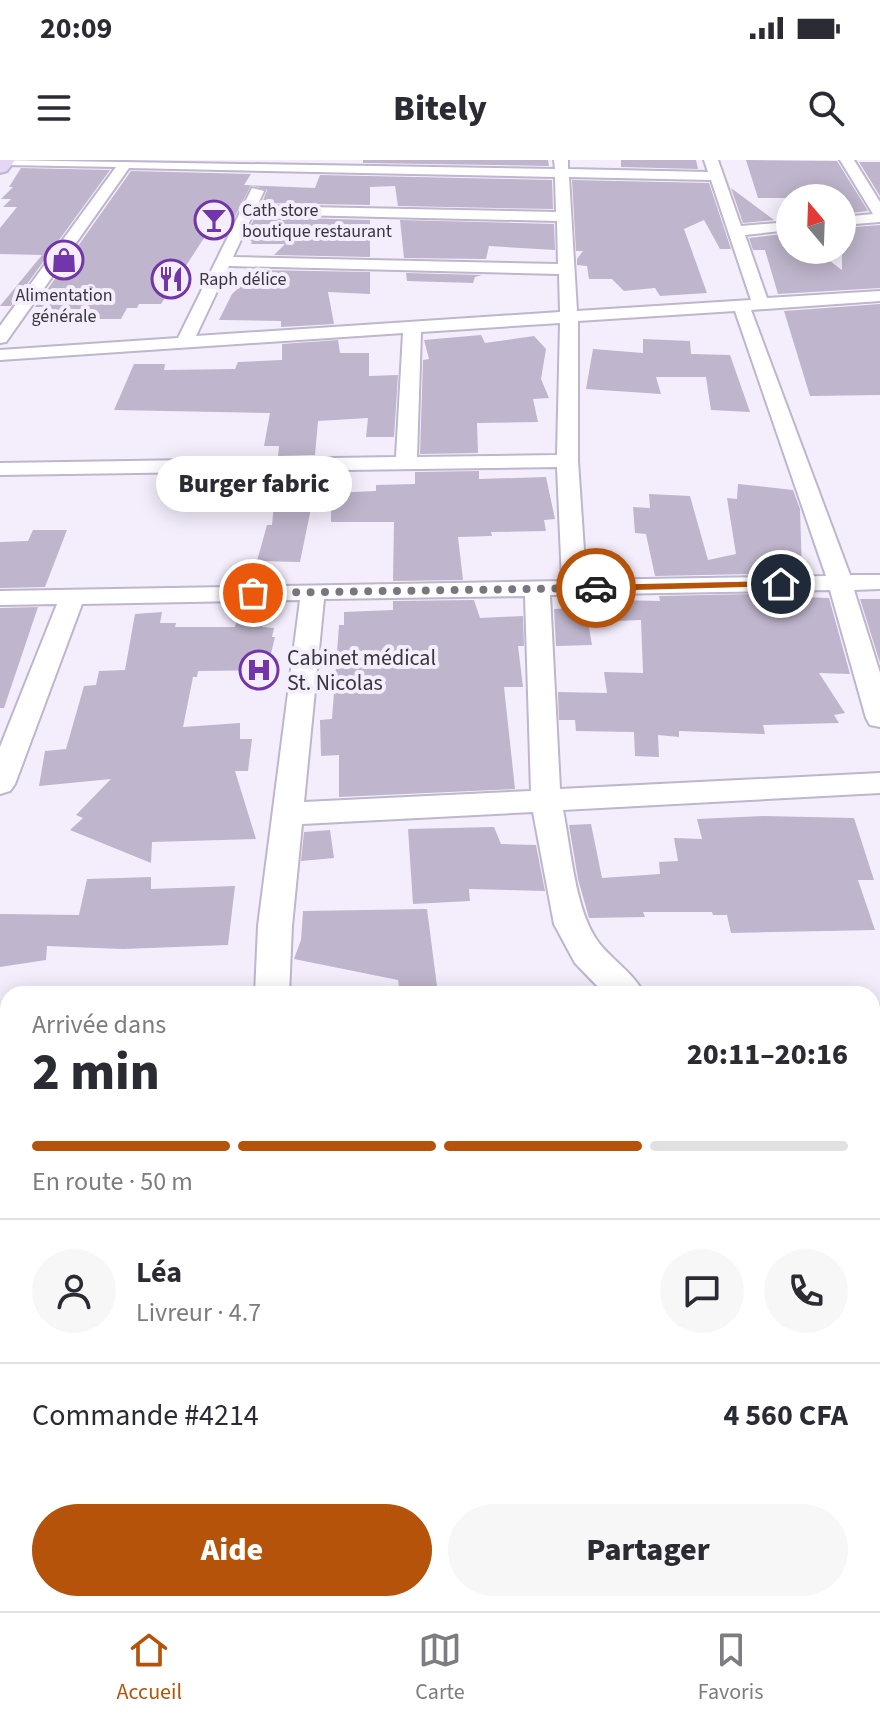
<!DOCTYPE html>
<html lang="fr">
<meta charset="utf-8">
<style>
body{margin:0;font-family:"Source Sans 3",sans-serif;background:#f7f7f7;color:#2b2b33;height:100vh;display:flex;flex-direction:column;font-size:30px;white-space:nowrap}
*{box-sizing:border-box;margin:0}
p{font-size:26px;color:#7c7c81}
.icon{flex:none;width:44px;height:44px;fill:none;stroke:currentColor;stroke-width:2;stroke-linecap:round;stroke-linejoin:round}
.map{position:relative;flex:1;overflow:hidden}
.details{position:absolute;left:0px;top:826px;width:880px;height:626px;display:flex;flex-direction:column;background:#fff;border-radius:24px 24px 0 0;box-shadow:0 4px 20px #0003}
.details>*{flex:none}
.needle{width:52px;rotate:341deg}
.buttons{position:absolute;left:776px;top:24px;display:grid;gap:16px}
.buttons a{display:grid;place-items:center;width:80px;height:80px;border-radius:50%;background:#fff;box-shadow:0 4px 20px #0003;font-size:40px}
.pin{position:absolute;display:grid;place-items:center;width:68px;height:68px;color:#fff;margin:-34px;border:4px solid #fff;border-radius:50%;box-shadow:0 2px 8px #0007}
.courier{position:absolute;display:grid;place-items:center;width:80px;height:80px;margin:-40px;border:6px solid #b45309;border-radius:50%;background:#fff;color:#222;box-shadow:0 2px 10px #0007}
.bubble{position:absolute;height:56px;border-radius:28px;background:#fff;box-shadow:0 4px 20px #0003;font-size:26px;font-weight:800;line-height:56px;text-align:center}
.overview em{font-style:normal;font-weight:800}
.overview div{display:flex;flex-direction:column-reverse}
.overview{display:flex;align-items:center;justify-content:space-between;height:136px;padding:0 32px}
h1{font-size:52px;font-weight:800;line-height:60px}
.bar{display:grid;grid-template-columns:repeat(4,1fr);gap:12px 8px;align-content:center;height:96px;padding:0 32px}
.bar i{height:10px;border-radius:6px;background:#e1e1e2}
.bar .selected{background:#b45309}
.bar p{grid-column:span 4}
.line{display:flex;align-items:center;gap:20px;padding:0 32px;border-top:2px solid #e1e1e2}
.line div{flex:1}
.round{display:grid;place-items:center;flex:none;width:84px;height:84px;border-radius:42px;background:#f7f7f7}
.action{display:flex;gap:16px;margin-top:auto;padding:16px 32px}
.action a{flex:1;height:92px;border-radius:48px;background:#b45309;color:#fff;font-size:32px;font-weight:800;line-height:92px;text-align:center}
.action a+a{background:#f7f7f7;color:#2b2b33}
.status{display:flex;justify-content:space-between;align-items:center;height:56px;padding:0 40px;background:#fff;direction:ltr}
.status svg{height:22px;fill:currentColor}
header{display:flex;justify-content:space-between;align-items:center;height:104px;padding:0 32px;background:#fff;font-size:36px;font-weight:800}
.menu{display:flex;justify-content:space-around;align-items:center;height:112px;border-top:2px solid #e1e1e2;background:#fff;font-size:22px;color:#7c7c81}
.menu a{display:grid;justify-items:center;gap:4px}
.menu .selected{color:#b45309}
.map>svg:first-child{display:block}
.building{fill:#bfb5cc}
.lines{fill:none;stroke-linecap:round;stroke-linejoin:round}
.minor-casing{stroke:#bfb5cc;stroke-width:4}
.secondary-casing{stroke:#bfb5cc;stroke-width:4}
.minor{fill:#fff;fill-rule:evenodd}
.secondary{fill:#e5d6f4;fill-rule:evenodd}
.route{fill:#b45309}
.done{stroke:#7a7680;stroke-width:8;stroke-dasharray:0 14.4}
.labels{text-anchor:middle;stroke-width:8;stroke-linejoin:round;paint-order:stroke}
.far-poi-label{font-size:18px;fill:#39353e;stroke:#f4eefc;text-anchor:start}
.poi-label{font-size:22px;fill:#39353e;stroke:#f4eefc;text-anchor:start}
</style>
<div class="status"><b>20:09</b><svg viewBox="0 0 49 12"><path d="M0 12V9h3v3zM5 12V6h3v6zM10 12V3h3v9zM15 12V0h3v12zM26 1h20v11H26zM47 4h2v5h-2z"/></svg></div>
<header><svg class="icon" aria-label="menu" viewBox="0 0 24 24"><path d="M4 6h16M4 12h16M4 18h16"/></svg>Bitely<svg class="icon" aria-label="search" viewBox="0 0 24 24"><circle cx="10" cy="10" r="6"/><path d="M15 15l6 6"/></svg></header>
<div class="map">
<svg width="880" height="1451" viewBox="0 0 880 1451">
<rect width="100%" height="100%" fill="#f4eefc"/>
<g class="building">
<polygon points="363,0 548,0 549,6 363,3"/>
<polygon points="621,0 696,0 698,9 621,7"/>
<polygon points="746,0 837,1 868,51 842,54 842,38 758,38"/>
<polygon points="859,2 880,2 880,36"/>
<polygon points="21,8 110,10 11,146 0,146 42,95 0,94 0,68 17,47 3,47 11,39 1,39 13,27 9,27"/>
<polygon points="131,11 251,14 244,25 315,28 320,15 552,20 553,49 398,46 395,26 370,27 370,45 262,43 267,30 251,25 225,76 206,75 161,144 139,144 137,148 127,148 121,159 71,159 67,165 32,165 43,147 35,147"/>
<polygon points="572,20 709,23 731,89 720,89 704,60 684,69 707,133 660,136 655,128 624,131 612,119 589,119 587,106 577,105 577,99 583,91 576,91"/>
<polygon points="731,28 774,60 743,63"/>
<polygon points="255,57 370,60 370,97 274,95 285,84 251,84 252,81 244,79"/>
<polygon points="400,60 554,64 555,90 489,86 486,99 404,98"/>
<polygon points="880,65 880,128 778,134 765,90 753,90 749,78 790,73 790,90 815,90 842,110 842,68"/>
<polygon points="258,110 370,112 370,134 328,132 334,164 281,167 281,161 219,160 232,134"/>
<polygon points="406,113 482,115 475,117 473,123 407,121"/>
<polygon points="880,144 880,235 810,236 784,151"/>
<polygon points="481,175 485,183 534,176 546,189 541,219 549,238 533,239 538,262 477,263 478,293 420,294 423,200 429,199 424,180"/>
<polygon points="643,179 690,181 691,194 730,195 750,252 711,250 706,217 656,217 661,234 586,229 593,189 643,193"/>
<polygon points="338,180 340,193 369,193 369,216 398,215 394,277 366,277 368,258 318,261 315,295 278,296 279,286 264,286 270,253 114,250 134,204 165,204 164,210 235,209 238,202 282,200 282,184"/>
<polygon points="479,311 479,319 546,317 555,359 544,360 546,371 491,372 492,376 458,377 463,420 393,421 394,362 331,362 331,333 376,331 376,325 415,324 415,312"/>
<polygon points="277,314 318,314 300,402 257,401 267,365 272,365"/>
<polygon points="738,324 793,330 800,349 802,413 655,416 646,374 635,373 633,347 650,348 649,334 690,336 708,400 736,394 727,338 737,339"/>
<polygon points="33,370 67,370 45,427 0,428 0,382 28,381"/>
<polygon points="804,433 805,437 829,438 850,514 819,513 845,553 834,555 839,563 763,565 765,574 679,571 679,577 658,575 659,597 635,596 634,572 576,571 575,560 559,560 558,532 607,533 604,512 643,513 641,460 588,462 592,485 556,486 554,449 574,448 572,439 660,441 659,436"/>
<polygon points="860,439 880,439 880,503"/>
<polygon points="474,440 480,458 523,456 524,486 518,486 523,527 504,527 515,629 339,637 339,595 321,596 320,560 332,559 339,465 344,465 344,452 393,450 393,441"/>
<polygon points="38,447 4,548 0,548 0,448"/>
<polygon points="162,452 160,463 176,463 175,467 235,467 238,456 265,456 262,467 274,468 272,477 275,477 267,510 198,511 197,517 193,517 183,567 240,563 240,579 252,579 248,611 235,611 256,679 152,682 151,703 70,670 83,658 76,655 111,619 39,626 45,591 66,589 84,526 96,525 99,511 125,510 135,454"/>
<polygon points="763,656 854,658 874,720 858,720 875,770 731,773 727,755 713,755 712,752 643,752 645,757 589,758 578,719 569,665 591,664 602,718 660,714 659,702 678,701 674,678 702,679 697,659"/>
<polygon points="494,667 501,684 536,685 545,731 469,729 470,741 413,744 408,669"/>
<polygon points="330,670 334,698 301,701 304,672"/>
<polygon points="151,717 151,729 235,726 228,785 123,789 47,786 46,800 0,807 0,754 79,755 87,719"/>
<polygon points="427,749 438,834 400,834 398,820 294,799 301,780 303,751"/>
</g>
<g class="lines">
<defs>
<g id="minor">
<path d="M0,0L555,9L554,0H568V9L708,12L704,0H718L741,66L790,62V70L745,75L767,138L880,131V141L751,150L850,415H880V429L854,430L880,513V567L870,565L866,558L830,430L550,435L560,629L880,613V633L563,650C571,689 575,752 599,783C613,801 634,813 644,834H605L575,803L554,764L533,652L302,664L292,766L289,834H255L258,766L300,440L82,444L15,624L10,631L0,634V587L57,444L0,445V431L562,421L557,307L0,315V303L396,297L403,173L0,200V190L178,178L252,28L264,31L257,46L556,52L555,17L129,8L6,182L0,183V166L116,7L5,5L0,4ZM569,17L711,20L751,140L577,151ZM253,54L557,61L558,104L233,97ZM229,106L559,114L560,152L196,176ZM735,151L826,416L586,420L578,301V161ZM560,163L557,295L417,297L421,172ZM525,436L531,631L304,642L324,439Z"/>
<polygon points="840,0 854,0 880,42 880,62 842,65 842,57 873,54"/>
<rect x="872" y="869" width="8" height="32"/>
<rect x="0" y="987" width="8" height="38"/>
<rect x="240" y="1444" width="50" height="7"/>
<polygon points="771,1444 821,1444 822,1451 772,1451"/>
</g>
<polygon id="secondary" points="0,0 15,0 7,11 0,13"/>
</defs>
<use href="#minor" class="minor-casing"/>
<use href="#secondary" class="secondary-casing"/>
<use href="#minor" class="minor"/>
<use href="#secondary" class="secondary"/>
</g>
<polygon class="route" points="781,421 785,426 596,431 591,428 596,425"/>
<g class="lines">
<polyline class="done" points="253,433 596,428"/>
</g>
<defs>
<symbol id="bar-ring" viewBox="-11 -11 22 22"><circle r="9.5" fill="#f4eefc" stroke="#7335aa" stroke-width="1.5"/><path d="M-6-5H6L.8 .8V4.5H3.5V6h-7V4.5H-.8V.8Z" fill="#7335aa"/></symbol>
<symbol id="shop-ring" viewBox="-11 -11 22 22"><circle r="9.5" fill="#f4eefc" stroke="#7335aa" stroke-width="1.5"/><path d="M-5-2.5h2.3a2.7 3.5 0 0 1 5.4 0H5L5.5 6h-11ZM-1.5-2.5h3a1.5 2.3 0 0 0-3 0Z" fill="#7335aa"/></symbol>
<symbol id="restaurant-ring" viewBox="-11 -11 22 22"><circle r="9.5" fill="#f4eefc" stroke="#7335aa" stroke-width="1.5"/><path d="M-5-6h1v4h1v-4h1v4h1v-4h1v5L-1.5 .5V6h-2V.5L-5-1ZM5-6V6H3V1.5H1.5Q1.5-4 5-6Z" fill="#7335aa"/></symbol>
<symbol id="hospital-ring" viewBox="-11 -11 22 22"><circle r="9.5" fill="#f4eefc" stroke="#7335aa" stroke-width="1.5"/><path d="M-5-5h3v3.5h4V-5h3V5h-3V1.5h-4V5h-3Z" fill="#7335aa"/></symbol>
</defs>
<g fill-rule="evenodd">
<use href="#bar-ring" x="192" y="38" width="44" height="44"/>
<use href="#shop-ring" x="42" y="78" width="44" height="44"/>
<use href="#restaurant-ring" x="149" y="97" width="44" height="44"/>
<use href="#hospital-ring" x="237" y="488" width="44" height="44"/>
</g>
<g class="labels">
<g class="far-poi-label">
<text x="242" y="56">Cath store<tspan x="242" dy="21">boutique restaurant</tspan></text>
<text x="199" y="125">Raph délice</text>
<text x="64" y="141" text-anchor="middle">Alimentation<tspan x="64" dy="21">générale</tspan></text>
</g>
<g class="poi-label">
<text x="287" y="505">Cabinet médical<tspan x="287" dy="25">St. Nicolas</tspan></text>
</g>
</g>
</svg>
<div class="buttons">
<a><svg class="needle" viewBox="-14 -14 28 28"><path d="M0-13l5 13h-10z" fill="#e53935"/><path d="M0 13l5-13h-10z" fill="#7c7c81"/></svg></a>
</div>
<div class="pin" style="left:253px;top:433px;background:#ea580c"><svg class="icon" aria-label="bag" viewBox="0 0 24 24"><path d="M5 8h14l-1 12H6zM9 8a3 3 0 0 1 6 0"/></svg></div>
<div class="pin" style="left:781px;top:424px;background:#1f2937"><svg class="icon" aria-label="home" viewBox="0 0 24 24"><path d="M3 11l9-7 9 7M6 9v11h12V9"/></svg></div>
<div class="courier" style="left:596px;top:428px"><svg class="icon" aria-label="car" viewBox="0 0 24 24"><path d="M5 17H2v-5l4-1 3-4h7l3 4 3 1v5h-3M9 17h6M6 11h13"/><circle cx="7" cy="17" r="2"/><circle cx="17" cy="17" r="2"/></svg></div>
<div class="bubble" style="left:156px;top:296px;width:196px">Burger fabric</div>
<section class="details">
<div class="overview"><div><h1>2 min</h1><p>Arrivée dans</p></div><em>20:11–20:16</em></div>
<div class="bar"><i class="selected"></i><i class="selected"></i><i class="selected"></i><i></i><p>En route · 50 m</p></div>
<div class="line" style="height:144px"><a class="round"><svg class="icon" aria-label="person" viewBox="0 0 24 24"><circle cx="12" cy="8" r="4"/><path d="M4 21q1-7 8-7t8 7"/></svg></a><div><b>Léa</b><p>Livreur · 4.7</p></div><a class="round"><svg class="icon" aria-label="chat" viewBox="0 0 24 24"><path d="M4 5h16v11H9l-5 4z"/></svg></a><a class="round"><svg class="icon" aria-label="phone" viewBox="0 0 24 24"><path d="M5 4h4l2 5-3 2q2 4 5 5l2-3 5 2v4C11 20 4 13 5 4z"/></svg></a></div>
<div class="line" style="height:104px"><div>Commande #4214</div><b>4 560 CFA</b></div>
<div class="action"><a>Aide</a><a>Partager</a></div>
</section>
</div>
<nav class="menu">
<a class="selected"><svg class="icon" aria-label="home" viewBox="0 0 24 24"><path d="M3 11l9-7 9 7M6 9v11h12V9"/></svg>Accueil</a>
<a><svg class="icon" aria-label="map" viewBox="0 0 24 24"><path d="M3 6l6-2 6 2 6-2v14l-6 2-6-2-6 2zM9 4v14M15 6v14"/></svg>Carte</a>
<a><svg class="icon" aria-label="saved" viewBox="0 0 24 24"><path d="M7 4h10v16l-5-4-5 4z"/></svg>Favoris</a>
</nav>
